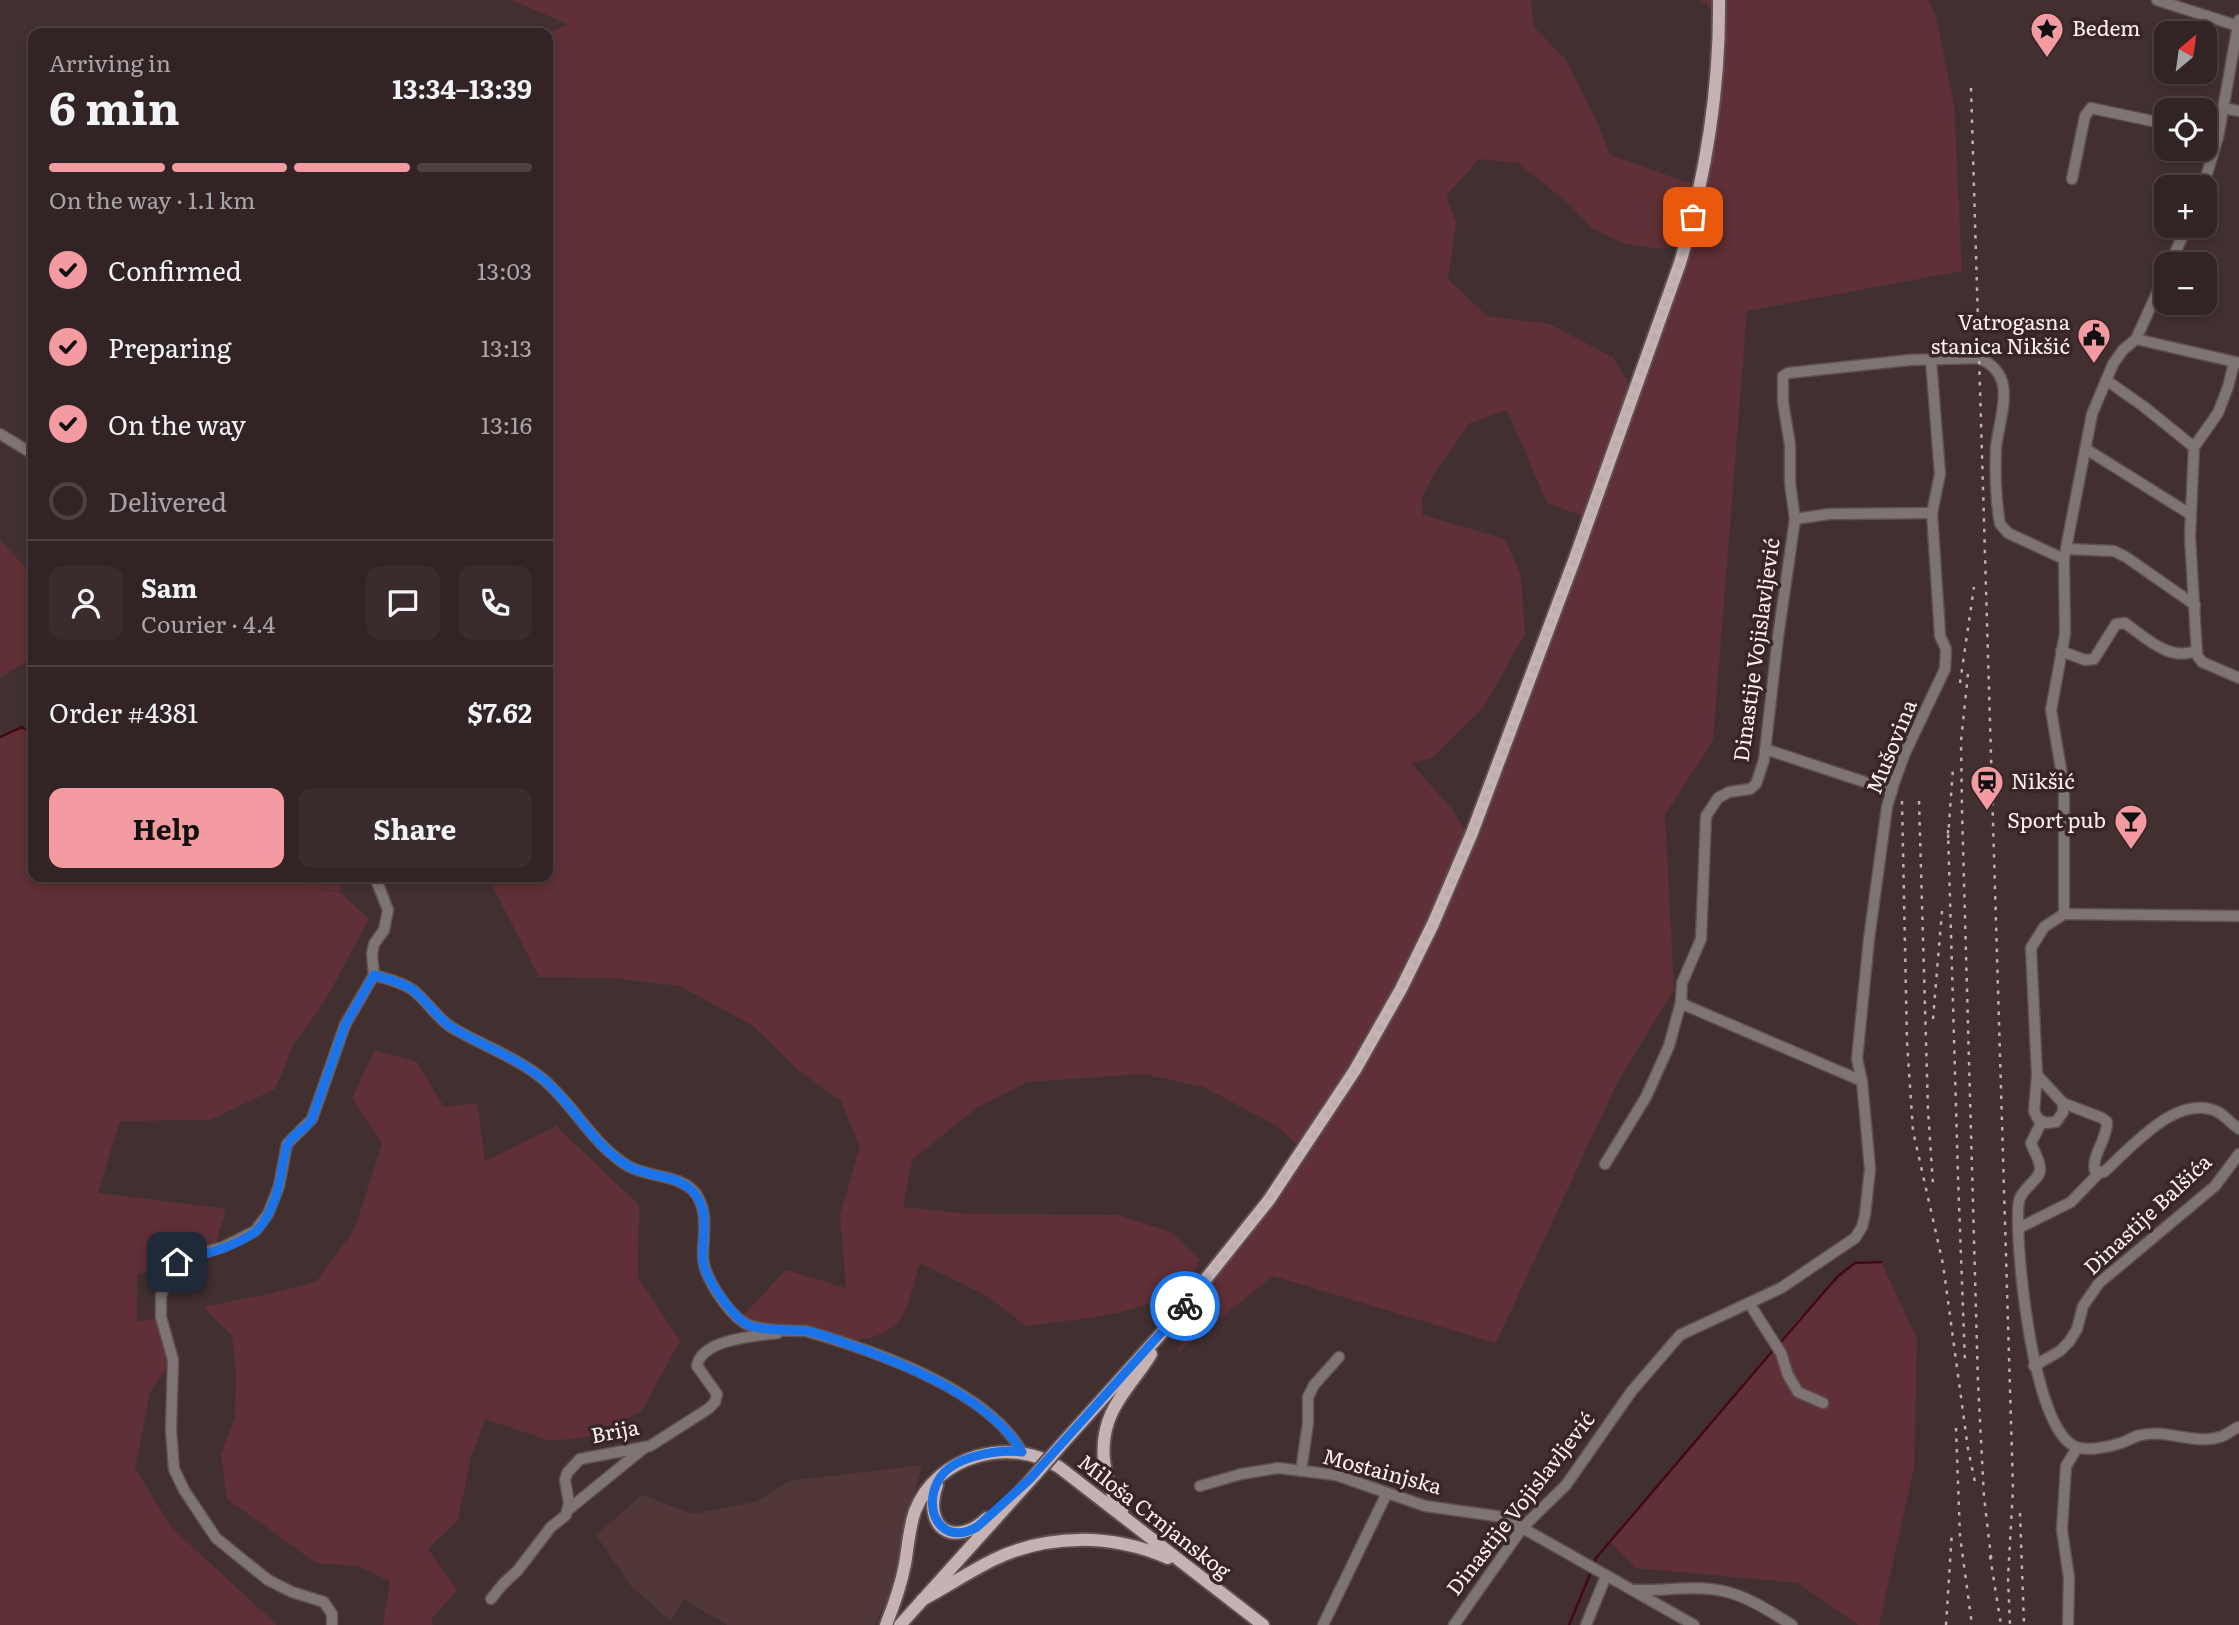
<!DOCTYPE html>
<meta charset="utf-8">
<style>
body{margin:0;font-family:Literata,serif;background:#3a2c2d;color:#f1f3f6;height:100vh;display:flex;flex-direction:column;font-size:26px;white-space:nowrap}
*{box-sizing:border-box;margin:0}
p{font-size:23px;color:#a8a4a7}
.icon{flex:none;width:38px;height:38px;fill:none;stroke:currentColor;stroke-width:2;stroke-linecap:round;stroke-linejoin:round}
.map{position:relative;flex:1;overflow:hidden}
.panel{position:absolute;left:28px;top:28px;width:525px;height:854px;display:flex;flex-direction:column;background:#322425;border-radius:14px;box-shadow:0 4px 10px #0003,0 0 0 2px #4d4142}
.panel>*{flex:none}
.needle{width:46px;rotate:29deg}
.fabs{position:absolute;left:2154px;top:21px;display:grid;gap:14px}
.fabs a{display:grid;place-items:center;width:63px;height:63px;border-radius:14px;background:#322425;box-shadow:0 4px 10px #0003,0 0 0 2px #4d4142;font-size:35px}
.pin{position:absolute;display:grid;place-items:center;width:60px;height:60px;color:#fff;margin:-30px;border-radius:14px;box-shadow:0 4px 10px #0006}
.courier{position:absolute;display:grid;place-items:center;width:70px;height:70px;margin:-35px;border:5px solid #1a73e8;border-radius:50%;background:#fff;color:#222;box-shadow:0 2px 9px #0007}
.overview em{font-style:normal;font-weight:700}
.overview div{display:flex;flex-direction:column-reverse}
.overview{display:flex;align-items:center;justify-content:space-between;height:119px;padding:0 21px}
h1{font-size:46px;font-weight:700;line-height:52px}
.bar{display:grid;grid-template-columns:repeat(4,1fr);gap:10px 7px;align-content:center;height:84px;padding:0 21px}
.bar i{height:9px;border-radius:5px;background:#4d4142}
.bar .current{background:#f49aa1}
.bar p{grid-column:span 4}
.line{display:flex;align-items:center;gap:18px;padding:0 21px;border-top:2px solid #4d4142}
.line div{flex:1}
.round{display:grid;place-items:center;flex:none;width:74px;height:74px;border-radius:14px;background:#3a2c2d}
ol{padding:0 21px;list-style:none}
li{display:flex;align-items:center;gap:21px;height:77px}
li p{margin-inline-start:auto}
li .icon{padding:7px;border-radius:50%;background:#f49aa1;color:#111;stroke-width:4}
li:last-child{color:#a8a4a7}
li i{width:38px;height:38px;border:4px solid #4d4142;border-radius:50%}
.action{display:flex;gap:14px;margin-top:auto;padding:14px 21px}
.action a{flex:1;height:80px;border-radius:14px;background:#f49aa1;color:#111;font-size:28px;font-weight:700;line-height:80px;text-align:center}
.action a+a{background:#3a2c2d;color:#f1f3f6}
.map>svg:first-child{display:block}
.built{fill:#513738}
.green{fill:#5f3035;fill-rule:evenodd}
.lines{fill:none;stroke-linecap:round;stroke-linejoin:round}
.stream{stroke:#460714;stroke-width:2.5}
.minor-casing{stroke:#604f50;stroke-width:13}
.major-casing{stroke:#604f50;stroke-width:16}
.minor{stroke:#7e7474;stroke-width:10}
.major{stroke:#c6b2b2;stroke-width:12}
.rail{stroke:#beb0b0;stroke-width:2.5;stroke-dasharray:3.5 7;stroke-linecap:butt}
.major-bridge-casing{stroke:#604f50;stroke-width:16;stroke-linecap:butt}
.major-bridge{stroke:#c6b2b2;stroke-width:12}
.done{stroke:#bcadae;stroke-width:7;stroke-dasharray:0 12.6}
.route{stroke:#1a73e8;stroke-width:9}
.labels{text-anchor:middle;stroke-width:7;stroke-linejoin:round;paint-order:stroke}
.poi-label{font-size:21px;fill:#fdf1f1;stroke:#382627;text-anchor:start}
.street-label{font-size:21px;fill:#fdf1f1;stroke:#382627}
</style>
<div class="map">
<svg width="2239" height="1625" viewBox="0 0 2239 1625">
<rect width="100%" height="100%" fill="#423031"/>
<polygon class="built" points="922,1465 889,1596 875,1625 727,1625 684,1599 671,1621 631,1586 596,1535 642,1495 693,1514 755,1502 790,1481"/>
<g class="green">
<path d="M512,0H1531L1534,27L1566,60L1596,120L1610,155L1700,187L1719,15L1700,0H1928L1936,17L1954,103L1962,271L1747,311L1713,740L1665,815L1674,990L1618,1081L1496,1343L1273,1276L1177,1353L1226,1255L1304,1150L1275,1125L1204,1087L1143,1074L1027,1082L975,1109L912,1160L903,1207L970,1214L1118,1215L1171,1232L1200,1260C1195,1268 1190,1281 1182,1287C1140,1316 1075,1319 1026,1326L987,1296L920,1263C915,1277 909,1310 900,1320C864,1361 786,1329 740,1319L786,1270L846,1288L840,1214L860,1147L841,1101L797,1069L753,1026L680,986L612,978L539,977L488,877H548V34L567,24ZM1479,159L1518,163L1569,204L1592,228L1625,244L1662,249L1685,244L1634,392L1613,357L1549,324L1487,316L1448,279L1456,222L1446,196ZM1507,410L1547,503L1589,518L1469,835L1451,808L1411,763L1432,758L1483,708L1525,634L1521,576L1505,539L1423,515L1422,497L1436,471L1470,423Z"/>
<polygon points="0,540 33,576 33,657 0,678"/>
<polygon points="20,728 33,735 33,877 340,877 340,891 288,884 340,892 369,919 325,1001 294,1044 275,1089 210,1120 120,1121 98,1193 226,1209 214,1250 137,1274 137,1322 161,1317 173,1359 150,1392 135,1468 172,1528 277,1625 0,1625 0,737"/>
<polygon points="375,1050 417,1062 444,1107 477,1103 485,1161 556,1126 639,1205 638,1277 680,1341 642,1410 597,1436 550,1441 485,1419 471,1457 458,1520 428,1549 457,1590 431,1620 433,1625 383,1625 390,1581 358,1566 316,1563 227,1499 221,1454 235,1417 236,1374 232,1335 203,1307 273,1293 317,1281 355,1228 382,1143 352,1098"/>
<polygon points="1857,1262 1881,1262 1917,1338 1914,1468 1879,1625 1858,1625 1798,1583 1636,1568 1610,1542 1799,1318"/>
</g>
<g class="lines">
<g class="stream">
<polyline points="0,737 22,727 33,734"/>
<polyline points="1780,1343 1838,1276 1855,1263 1881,1262"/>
<polyline points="1594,1566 1596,1558 1775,1348"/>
<polyline points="1569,1625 1591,1572"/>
</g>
<defs>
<g id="minor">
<polyline points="2157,0 2238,26"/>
<polyline points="2223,108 2239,111"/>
<polyline points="2205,133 2218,137"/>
<polyline points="2072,179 2085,116 2091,108 2166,124"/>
<polyline points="2203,187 2218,137 2239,20"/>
<polyline points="2170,264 2187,226"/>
<polyline points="2136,339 2239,363"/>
<polyline points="2106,380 2143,406 2194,447 2190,536 2197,655 2202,662 2239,678"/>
<polyline points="0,434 33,454"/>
<polyline points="2194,447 2218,413 2228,387 2234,363"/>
<polyline points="2086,449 2190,514"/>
<polyline points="1795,519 1829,514 1932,513"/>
<polyline points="2068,549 2114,551 2126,557 2195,605"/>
<path d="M2061,651L2085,660L2094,659L2116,624L2125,623C2146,638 2171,663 2197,650"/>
<polyline points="1765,749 1892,791"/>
<path d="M375,877L388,910L384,930L374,944L372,954L374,975C387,979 402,982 413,990C427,1001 436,1017 451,1027C481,1045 516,1057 543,1079C574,1105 593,1145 628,1166C649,1178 681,1174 696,1194C709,1213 703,1235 703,1256C703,1276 727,1311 743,1322C755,1331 791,1331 806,1331C872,1350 987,1389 1022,1452"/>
<polyline points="2064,914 2064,787 2051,710 2065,634 2064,559 2092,414 2113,364 2123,350 2136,339 2166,273"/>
<polyline points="2064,914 2239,916"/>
<polyline points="1681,1002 1687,1006 1862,1081"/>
<path d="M2037,1075L2063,1103L2102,1118L2107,1122C2107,1141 2091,1155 2095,1171L2104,1172C2131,1148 2177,1092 2218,1112C2225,1116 2232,1124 2239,1129"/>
<polyline points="2063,1103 2063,1112 2056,1122 2046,1123 2038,1119 2034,1111 2037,1075 2031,948 2044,927 2064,914"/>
<path d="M2042,1121L2031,1143C2033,1150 2040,1160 2040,1168C2041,1179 2024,1187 2020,1198C2018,1202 2018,1209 2018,1214C2017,1259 2033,1425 2074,1446C2085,1452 2109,1447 2121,1443C2128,1441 2134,1436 2141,1435C2166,1429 2195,1445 2220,1437C2227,1435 2233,1429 2239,1427"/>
<path d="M1605,1164L1646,1097L1669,1046L1681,1002L1682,983L1701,939L1706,816L1718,798L1729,792L1750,789L1756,784L1764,760L1778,637L1795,519L1790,483V445L1783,402V376L1788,373L1910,360L1978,358C2020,374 1999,416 1996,448C1995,472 1996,501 2000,524L2008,533L2064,559"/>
<polyline points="2019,1228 2071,1202 2099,1173"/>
<polyline points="1749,1303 1781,1353 1788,1375 1798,1392 1823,1403"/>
<polyline points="2034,1366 2060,1351 2069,1342 2077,1329 2083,1306 2099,1283 2215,1186 2239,1154"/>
<polyline points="1301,1471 1308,1423 1308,1397 1314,1385 1339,1357"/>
<polyline points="1200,1486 1241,1474 1278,1468 1336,1475 1425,1506 1503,1517 1694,1625"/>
<polyline points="569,1509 644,1448"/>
<path d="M1635,1590C1663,1591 1695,1585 1723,1591C1747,1596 1771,1612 1792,1625"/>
<path d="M491,1599L503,1584L518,1570L551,1527L566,1515L569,1503L565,1480L567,1473L580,1459L650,1446L708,1409L715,1402L717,1394L697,1366C701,1339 756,1336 778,1333"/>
<polyline points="332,1625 332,1614 324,1602 292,1592 268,1580 216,1538 184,1490 174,1469 171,1430 173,1360 161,1317 161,1296 168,1274 177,1262 183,1258 223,1247 255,1231 268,1214 279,1186 287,1144 312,1119 345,1025 374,975"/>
<polyline points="1323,1625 1387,1493"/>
<polyline points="1454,1625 1523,1527 1566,1485 1631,1392 1680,1335 1781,1288 1855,1238 1862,1227 1865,1215 1870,1169 1862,1081 1857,1059 1869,939 1887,807 1894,783 1905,753 1945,669 1946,649 1940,636 1939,619 1932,513 1940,474 1931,360"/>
<polyline points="1586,1625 1606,1576"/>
<polyline points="2068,1625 2069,1578 2062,1530 2066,1466 2077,1448"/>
</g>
<g id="major">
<path d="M1061,1445L1169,1325L1269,1200L1355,1070L1401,989L1433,924L1472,833L1575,558L1680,263C1706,176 1720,91 1719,0"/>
<path d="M937,1485C922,1528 954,1549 987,1518"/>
<path d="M1122,1511C1101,1479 1096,1437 1117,1403C1127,1386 1141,1371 1151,1354"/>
<path d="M922,1600C946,1587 969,1572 993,1560C1048,1533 1112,1534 1168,1558"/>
<path d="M886,1625C894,1605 901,1585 905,1564C908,1547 909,1528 915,1511C937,1455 1010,1436 1059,1467L1263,1625"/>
<polyline points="900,1625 1035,1475"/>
</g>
</defs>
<use href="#minor" class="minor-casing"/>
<use href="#major" class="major-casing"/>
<use href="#minor" class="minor"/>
<use href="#major" class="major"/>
<g class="rail">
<polyline points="1971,88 2013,1489 2008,1578 2010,1625"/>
<polyline points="1968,674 1961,741 1962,810 1978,1383 1984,1497 1992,1565"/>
<polyline points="1960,683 1974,587"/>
<polyline points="1902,801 1907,1042 1913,1131 1943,1264 1968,1449 1976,1487"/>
<polyline points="1919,801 1928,1110 1933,1184"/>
<polyline points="1948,830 1958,1177 1965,1362"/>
<polyline points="1948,838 1953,768"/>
<polyline points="1933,1019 1942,911"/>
<polyline points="1956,1428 1960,1536 1972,1625"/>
<polyline points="2020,1513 2024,1625"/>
<polyline points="1990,1556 2001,1625"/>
<polyline points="1946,1625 1952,1531"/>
</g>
<defs>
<polyline id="major-bridge" points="1035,1475 1061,1445"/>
</defs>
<use href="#major-bridge" class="major-bridge-casing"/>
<use href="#major-bridge" class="major-bridge"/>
</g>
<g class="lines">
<path class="done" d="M1185,1306C1264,1209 1338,1108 1397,997C1448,902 1485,800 1523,699C1575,558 1625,417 1676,275L1693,217"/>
<path class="route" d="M177,1262L183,1258C203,1257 239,1244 255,1232C267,1222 276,1199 279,1184C282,1172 283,1158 287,1146C291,1134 306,1130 312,1119L345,1025L374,975C387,979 402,982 413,990C427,1001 436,1017 451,1027C480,1045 516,1057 543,1079C574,1105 592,1145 628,1166C649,1178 680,1174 695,1194C711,1214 701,1239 703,1261C705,1278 729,1311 743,1322C756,1332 789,1329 805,1331C820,1333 836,1340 850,1345C907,1365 991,1399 1022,1452C998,1449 951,1456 938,1481C922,1511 942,1547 977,1527L1029,1480L1185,1306"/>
</g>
<defs>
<symbol id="sight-pin" viewBox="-11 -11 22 30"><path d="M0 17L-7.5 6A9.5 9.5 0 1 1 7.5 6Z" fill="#f49aa1" stroke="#382627"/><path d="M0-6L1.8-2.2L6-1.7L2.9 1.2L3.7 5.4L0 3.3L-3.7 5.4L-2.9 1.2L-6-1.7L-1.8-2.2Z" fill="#111"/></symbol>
<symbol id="civic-pin" viewBox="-11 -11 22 30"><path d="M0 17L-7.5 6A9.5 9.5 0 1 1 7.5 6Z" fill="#f49aa1" stroke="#382627"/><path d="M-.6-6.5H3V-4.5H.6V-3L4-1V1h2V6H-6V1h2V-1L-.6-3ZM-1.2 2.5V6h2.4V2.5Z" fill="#111"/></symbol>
<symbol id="station-pin" viewBox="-11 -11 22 30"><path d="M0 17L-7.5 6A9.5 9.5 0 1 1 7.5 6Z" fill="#f49aa1" stroke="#382627"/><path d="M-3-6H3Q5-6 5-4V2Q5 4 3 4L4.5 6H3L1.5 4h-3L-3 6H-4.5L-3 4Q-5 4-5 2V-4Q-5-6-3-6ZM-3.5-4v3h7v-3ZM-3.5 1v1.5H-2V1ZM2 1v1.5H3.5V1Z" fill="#111"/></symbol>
<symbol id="bar-pin" viewBox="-11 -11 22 30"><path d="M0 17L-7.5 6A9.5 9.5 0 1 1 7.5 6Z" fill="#f49aa1" stroke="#382627"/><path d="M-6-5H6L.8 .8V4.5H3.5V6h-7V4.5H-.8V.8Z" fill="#111"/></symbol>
</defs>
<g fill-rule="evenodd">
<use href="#sight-pin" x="2028" y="10" width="38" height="52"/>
<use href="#civic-pin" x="2075" y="316" width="38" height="52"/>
<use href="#station-pin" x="1968" y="763" width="38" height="52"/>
<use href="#bar-pin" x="2112" y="802" width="38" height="52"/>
</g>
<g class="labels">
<g class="poi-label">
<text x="2072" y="36">Bedem</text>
<text x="2070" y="330" text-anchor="end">Vatrogasna<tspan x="2070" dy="24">stanica Nikšić</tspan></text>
<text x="2011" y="789">Nikšić</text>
<text x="2106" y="828" text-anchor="end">Sport pub</text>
</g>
<g class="street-label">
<text transform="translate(1757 650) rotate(-82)" y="7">Dinastije Vojislavljević</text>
<text transform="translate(1892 747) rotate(-68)" y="7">Mušovina</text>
<text transform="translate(2148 1215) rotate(-43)" y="7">Dinastije Balšića</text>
<text transform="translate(615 1432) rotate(-11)" y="7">Brija</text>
<text transform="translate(1382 1472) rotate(15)" y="7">Mostainjska</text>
<text transform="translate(1521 1504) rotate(-52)" y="7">Dinastije Vojislavljević</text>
<text transform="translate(1154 1517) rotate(38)" y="7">Miloša Crnjanskog</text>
</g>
</g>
</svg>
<div class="fabs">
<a><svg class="needle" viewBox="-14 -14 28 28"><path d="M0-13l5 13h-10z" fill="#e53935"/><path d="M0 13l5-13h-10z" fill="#a8a4a7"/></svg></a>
<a><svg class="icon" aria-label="locate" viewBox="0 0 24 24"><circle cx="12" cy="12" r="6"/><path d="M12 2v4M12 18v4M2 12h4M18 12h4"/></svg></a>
<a>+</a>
<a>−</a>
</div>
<div class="pin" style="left:1693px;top:217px;background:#ea580c"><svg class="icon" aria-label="bag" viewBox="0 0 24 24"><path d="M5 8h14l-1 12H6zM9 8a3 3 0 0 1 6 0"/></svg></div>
<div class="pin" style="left:177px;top:1262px;background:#1f2937"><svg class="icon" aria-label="home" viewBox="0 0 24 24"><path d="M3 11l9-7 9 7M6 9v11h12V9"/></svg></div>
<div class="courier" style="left:1185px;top:1306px"><svg class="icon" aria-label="bike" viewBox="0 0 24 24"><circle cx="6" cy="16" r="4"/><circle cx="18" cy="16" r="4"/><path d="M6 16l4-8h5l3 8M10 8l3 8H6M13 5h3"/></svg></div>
<section class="panel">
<div class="overview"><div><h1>6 min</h1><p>Arriving in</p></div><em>13:34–13:39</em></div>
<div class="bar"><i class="current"></i><i class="current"></i><i class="current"></i><i></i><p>On the way · 1.1 km</p></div>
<ol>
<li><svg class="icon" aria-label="check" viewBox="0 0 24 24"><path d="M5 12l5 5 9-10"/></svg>Confirmed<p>13:03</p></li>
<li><svg class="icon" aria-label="check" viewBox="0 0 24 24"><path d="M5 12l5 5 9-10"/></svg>Preparing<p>13:13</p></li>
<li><svg class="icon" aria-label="check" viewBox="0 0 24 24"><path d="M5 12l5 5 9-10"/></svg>On the way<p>13:16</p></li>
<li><i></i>Delivered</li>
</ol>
<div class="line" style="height:126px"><a class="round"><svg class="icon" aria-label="person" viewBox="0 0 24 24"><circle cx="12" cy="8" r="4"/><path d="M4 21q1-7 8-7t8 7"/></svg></a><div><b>Sam</b><p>Courier · 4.4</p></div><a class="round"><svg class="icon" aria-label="chat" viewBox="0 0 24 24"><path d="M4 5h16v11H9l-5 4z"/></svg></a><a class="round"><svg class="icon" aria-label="phone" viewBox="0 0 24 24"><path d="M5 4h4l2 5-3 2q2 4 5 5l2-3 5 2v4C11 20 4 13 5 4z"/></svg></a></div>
<div class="line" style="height:91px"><div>Order #4381</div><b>$7.62</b></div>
<div class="action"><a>Help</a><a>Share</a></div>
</section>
</div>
